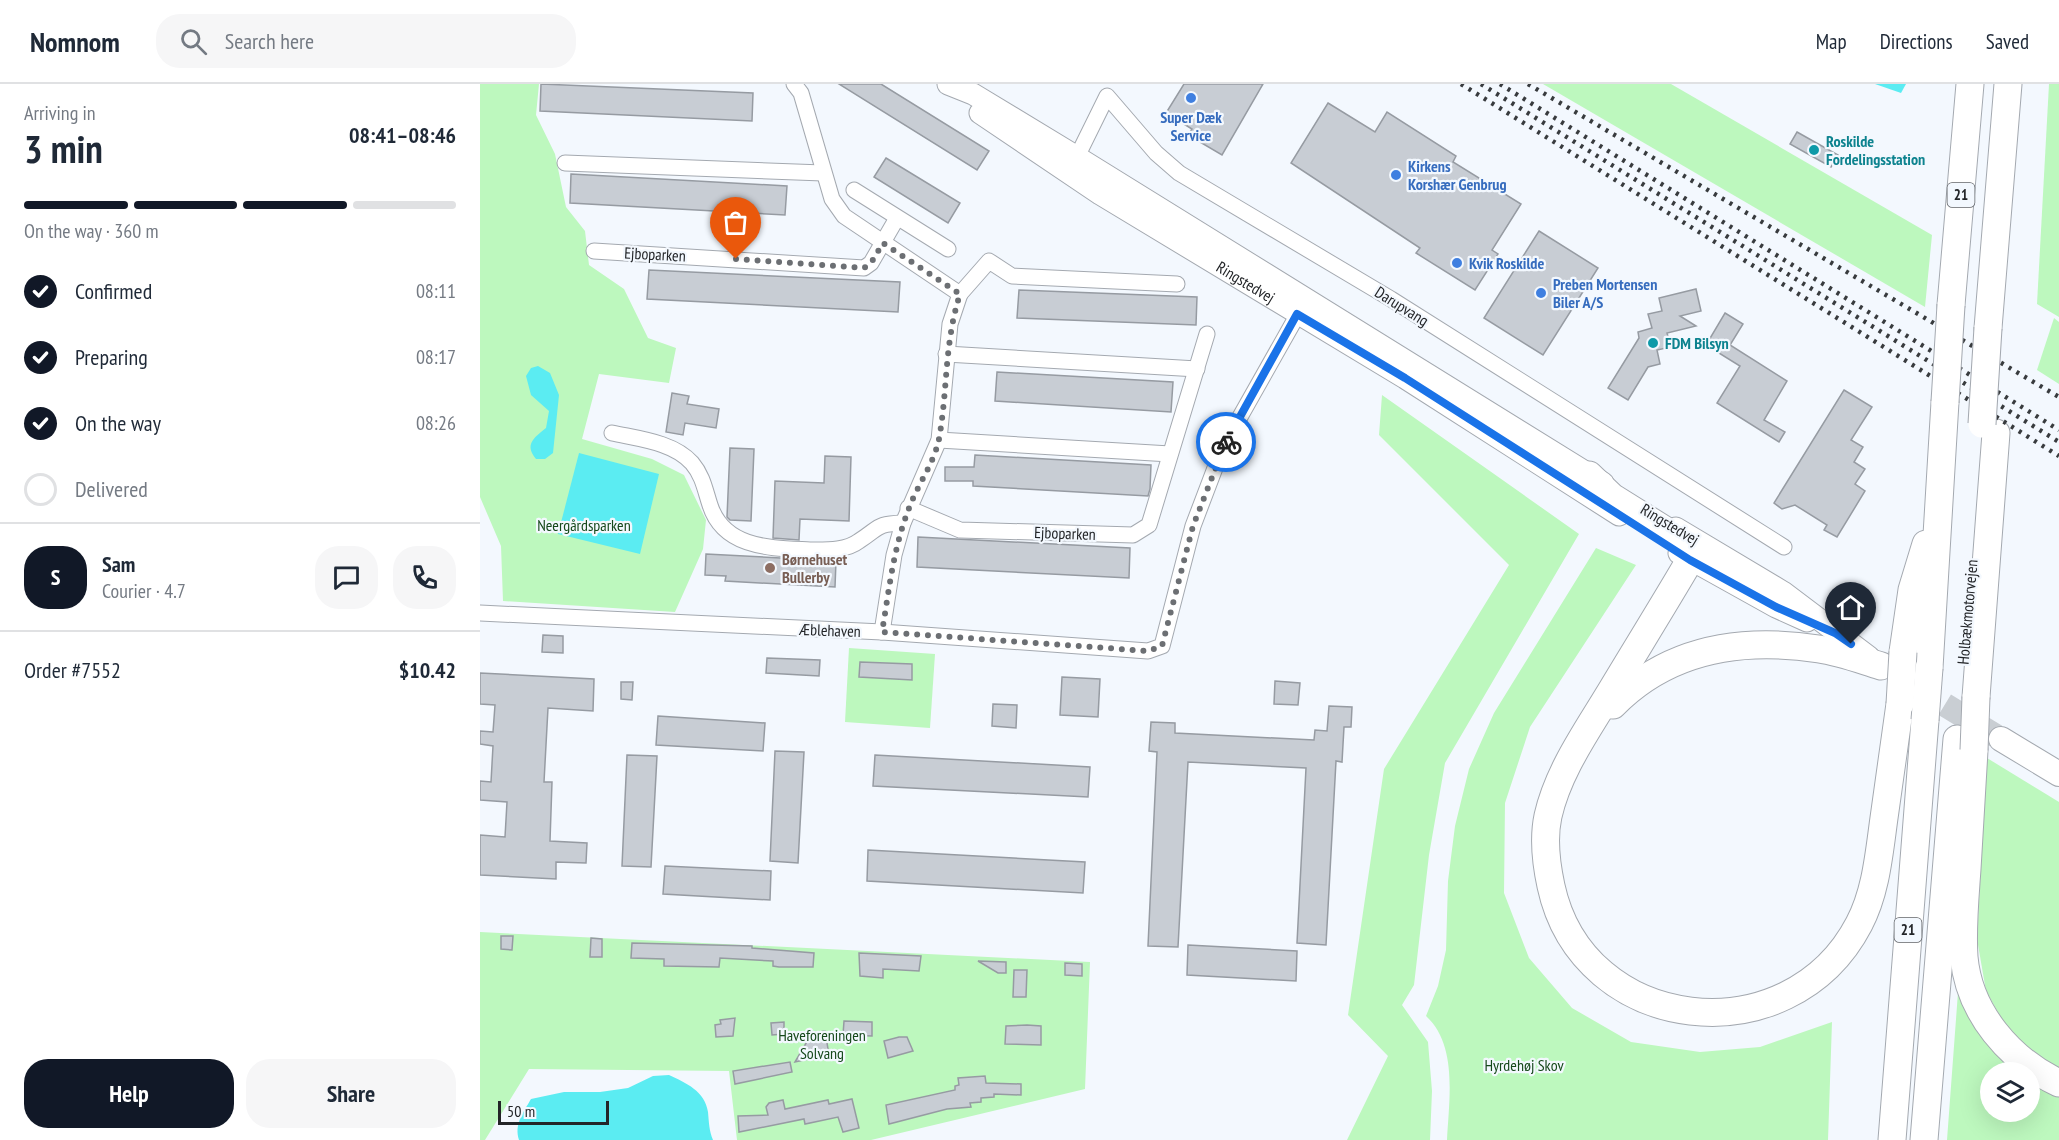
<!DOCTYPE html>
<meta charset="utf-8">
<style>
body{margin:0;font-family:"PT Sans Narrow",sans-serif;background:#f6f6f7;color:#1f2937;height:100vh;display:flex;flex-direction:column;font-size:22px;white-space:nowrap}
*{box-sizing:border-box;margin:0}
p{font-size:20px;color:#747a83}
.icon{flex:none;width:33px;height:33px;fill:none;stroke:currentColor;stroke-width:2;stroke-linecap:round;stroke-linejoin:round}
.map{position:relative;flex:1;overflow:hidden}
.panel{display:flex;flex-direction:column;background:#fff;width:480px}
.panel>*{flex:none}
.buttons{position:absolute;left:1500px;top:978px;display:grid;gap:12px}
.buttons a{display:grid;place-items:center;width:60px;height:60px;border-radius:50%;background:#fff;box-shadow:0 6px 24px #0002;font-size:30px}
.scale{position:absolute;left:18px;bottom:15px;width:111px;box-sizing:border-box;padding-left:6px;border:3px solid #232528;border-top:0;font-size:16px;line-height:21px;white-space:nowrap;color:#232528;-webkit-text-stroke:4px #f3f8fe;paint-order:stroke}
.pin{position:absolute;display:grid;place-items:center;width:51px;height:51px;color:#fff;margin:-62px -26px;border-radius:50% 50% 50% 0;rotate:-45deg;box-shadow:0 0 6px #0007}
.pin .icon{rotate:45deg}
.courier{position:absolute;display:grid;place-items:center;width:60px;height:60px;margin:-30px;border:4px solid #1a73e8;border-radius:50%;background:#fff;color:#222;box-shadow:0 2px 8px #0007}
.head em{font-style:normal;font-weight:700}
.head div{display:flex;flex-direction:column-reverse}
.head{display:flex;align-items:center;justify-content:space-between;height:102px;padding:0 24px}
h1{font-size:39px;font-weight:700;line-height:45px}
.bar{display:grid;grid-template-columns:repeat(4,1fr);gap:9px 6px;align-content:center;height:72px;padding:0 24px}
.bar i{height:8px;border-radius:4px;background:#e0e1e3}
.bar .current{background:#111827}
.bar p{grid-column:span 4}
.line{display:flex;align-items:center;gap:15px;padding:0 24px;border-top:2px solid #e0e1e3}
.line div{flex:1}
.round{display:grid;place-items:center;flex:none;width:63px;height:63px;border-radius:24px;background:#f6f6f7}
ol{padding:0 24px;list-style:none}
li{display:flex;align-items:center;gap:18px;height:66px}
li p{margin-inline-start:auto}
li .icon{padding:6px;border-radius:50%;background:#111827;color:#fff;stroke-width:4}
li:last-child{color:#747a83}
li i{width:33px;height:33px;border:3px solid #e0e1e3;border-radius:50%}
.action{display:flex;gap:12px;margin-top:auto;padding:12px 24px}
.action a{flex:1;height:69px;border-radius:24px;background:#111827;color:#fff;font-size:24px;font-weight:700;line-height:69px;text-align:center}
.action a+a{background:#f6f6f7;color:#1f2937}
header{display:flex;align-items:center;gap:36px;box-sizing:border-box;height:84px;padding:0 30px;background:#fff;border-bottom:2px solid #e0e1e3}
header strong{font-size:28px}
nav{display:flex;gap:33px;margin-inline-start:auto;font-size:21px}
.search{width:420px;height:54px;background:#f6f6f7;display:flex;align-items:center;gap:15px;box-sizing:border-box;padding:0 21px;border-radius:24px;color:#747a83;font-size:22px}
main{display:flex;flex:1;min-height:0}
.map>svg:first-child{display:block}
.green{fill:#bdf8be}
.water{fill:#5becf2}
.building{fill:#c8cdd4;stroke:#969ba2;stroke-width:1.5}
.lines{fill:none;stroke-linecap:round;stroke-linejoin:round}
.primary-tunnel{stroke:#c9ced3;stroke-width:24;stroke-dasharray:24 12;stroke-linecap:butt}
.street-casing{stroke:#a4a9b0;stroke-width:17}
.secondary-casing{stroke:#a4a9b0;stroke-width:23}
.primary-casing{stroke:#a4a9b0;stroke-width:26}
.highway-casing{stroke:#a4a9b0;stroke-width:29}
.street{stroke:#fff;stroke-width:15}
.secondary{stroke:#fff;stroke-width:21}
.primary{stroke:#fff;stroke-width:24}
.highway{stroke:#fff;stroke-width:27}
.rail{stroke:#383b3e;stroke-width:4.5;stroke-dasharray:3 6;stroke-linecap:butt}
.highway-bridge-casing{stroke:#a4a9b0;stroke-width:29;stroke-linecap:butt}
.highway-bridge{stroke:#fff;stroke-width:27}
.done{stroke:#6c6f73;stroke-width:6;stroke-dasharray:0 10.8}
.route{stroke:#1a73e8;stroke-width:8}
.shop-dot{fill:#3f7fe0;stroke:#f3f8fe;stroke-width:2}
.culture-dot{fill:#0f9aa8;stroke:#f3f8fe;stroke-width:2}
.education-dot{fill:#8d6e63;stroke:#f3f8fe;stroke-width:2}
.labels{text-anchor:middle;stroke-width:4.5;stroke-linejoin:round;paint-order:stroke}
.shield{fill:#f3f8fe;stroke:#616468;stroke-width:1.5}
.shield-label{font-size:15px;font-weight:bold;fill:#232528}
.shop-label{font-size:16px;font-weight:bold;fill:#366cbe;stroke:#f3f8fe;text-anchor:start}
.culture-label{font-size:16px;font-weight:bold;fill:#0d838f;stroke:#f3f8fe;text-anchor:start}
.street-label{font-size:16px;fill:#232528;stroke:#f3f8fe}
.park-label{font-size:16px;fill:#15481a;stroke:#f3f8fe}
.education-label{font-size:16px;font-weight:bold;fill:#785e54;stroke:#f3f8fe;text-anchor:start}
</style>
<header>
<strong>Nomnom</strong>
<div class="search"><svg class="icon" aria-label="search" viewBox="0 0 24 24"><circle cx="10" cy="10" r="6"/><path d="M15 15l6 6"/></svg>Search here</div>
<nav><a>Map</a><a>Directions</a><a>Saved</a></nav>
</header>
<main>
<section class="panel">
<div class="head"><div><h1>3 min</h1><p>Arriving in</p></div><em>08:41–08:46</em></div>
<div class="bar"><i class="current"></i><i class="current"></i><i class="current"></i><i></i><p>On the way · 360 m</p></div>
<ol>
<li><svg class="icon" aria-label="check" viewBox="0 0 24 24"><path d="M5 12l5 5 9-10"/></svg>Confirmed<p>08:11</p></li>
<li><svg class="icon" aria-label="check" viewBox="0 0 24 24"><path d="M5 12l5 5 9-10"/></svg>Preparing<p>08:17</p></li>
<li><svg class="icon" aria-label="check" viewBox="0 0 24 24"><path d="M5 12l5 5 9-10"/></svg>On the way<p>08:26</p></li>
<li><i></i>Delivered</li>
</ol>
<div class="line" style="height:108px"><b class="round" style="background:#111827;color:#fff">S</b><div><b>Sam</b><p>Courier · 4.7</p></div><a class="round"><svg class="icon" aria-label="chat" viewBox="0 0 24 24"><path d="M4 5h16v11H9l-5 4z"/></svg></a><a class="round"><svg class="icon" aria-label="phone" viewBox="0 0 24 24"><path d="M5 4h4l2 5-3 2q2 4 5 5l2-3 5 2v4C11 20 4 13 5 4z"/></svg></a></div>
<div class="line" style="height:78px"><div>Order #7552</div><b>$10.42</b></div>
<div class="action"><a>Help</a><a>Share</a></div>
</section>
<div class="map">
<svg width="1579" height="1056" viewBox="0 0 1579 1056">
<rect width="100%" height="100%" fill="#f3f8fe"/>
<g class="green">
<polygon points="0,0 59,0 56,31 75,70 86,123 105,147 109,181 144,205 168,254 196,264 189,299 119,290 102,355 172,375 204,391 226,436 223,465 195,528 23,517 21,462 0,413"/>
<polygon points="1063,0 1191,0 1452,151 1445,223"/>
<polygon points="1569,0 1579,0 1579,233 1557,220"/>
<polygon points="1574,234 1579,238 1579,300 1557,286"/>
<polygon points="902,311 1099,450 965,679 949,771 934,901 922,921 948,958 952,1007 950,1056 867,1056 908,972 868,931 904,685 1029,481 899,351"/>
<path d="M1116,464L1156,481L1050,643L1025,719L1024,809L1049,874L1092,924L1151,958L1220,968L1280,963L1352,938L1348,1056H967C969,1016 978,961 946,932L958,902L966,866L968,797L975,742L989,685L1014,629Z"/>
<polygon points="369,564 455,570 450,644 365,638"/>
<polygon points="1507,674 1579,718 1579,989 1533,955 1506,907 1497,855"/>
<polygon points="0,848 610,878 605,1005 391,1056 257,1056 249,987 49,985 5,1056 0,1056"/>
<polygon points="1479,895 1546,988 1510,988 1510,1028 1550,1028 1550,991 1579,1008 1579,1056 1467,1056"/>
</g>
<g class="water">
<polygon points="1395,0 1426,0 1421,9"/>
<path d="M58,282L70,289L79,311L73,369L65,375H56C44,360 54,354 66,344L69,327L51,311L46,292L51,284Z"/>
<polygon points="99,369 179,390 160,470 78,450"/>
<path d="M189,991C206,999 225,1007 228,1028C229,1039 229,1046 233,1056H39C34,1040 43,1029 51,1015L84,1008H120L148,1004L173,992Z"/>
</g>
<g class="building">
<polygon points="61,0 273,9 272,37 60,27"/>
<polygon points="359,0 401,0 509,67 497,86"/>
<polygon points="704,0 783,0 742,71 708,51 712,45 686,29"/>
<polygon points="848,19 895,48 907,28 976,72 973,78 1041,120 1012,166 1018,170 995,206 936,169 940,164 811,79"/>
<polygon points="1317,48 1358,71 1351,83 1310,60"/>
<polygon points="406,74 480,119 468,139 394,93"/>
<polygon points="91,90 307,102 305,131 90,119"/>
<polygon points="1059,147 1118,184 1063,271 1004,234"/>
<polygon points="169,186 420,198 418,228 167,215"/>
<polygon points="1216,205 1221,227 1200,232 1216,242 1187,249 1191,263 1177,266 1180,280 1168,283 1148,316 1128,304 1159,254 1158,248 1172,244 1168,230 1182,227 1179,214"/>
<polygon points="539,206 717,213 716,241 537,234"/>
<polygon points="1245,229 1263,240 1250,261 1307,297 1284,336 1305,348 1299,358 1237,319 1260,282 1226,261"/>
<polygon points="517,288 693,298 691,328 515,317"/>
<polygon points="1364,306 1392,323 1371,356 1383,363 1374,378 1385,385 1375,400 1385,407 1357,453 1344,446 1347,441 1315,421 1302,425 1294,419"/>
<polygon points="192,309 209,312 207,320 239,325 236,344 205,339 203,351 186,348"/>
<polygon points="250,364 274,365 271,437 250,436 247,433"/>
<polygon points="495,371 671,381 670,405 668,412 493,402 493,397 465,397 465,383 494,383"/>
<polygon points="345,372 371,373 369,437 320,435 319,456 293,454 295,397 344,399"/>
<polygon points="438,453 650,464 649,494 437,483"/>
<polygon points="226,470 356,477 355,503 245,497 246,492 225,491"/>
<polygon points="63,551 83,552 83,569 62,568"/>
<polygon points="287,574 340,576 339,592 286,589"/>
<polygon points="380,578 432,580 432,596 379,593"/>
<polygon points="0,589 114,595 113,627 68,624 64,698 72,698 70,757 107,759 106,779 76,778 76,795 0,791 0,751 25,753 27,718 0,716 0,697 11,698 13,662 0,660 0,647 13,648 15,621 0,620"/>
<polygon points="582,593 620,595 618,633 580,631"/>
<polygon points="795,597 820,599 818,621 794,620"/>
<polygon points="141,598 153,598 152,616 141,615"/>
<polygon points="513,620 537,621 536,644 512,642"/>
<polygon points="849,622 872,623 871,643 864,643 862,678 856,677 846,861 817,859 826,684 708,678 698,863 668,862 677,668 669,667 671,638 695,639 695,649 834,656 835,646 847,647"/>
<polygon points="178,632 285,639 283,667 176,661"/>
<polygon points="295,667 324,668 318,779 290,777"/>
<polygon points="147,671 177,672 171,783 142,782"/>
<polygon points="395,671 610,683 608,713 393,702"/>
<polygon points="388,766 605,778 603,809 387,797"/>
<polygon points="185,782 291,787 290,816 183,810"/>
<polygon points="21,852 33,852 32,866 21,865"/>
<polygon points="111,854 122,855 122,873 110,873"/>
<polygon points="152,859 272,862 272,864 334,869 333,883 299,883 293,882 293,877 240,874 239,883 184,882 184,875 151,874"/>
<polygon points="708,861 817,867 816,897 707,891"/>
<polygon points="379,869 441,872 439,887 403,885 403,894 380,892"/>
<polygon points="498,877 526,878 526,889 518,889"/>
<polygon points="585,879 602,880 602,892 585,891"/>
<polygon points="534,886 547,886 546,913 533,913"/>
<polygon points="255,934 253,952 236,953 235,941 241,940 240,936"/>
<polygon points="364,937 392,938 392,952 363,951"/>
<polygon points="304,938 304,950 292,951 291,939"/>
<polygon points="547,941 561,942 561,961 525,960 526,942"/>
<polygon points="345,947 349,971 315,978 332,949"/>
<polygon points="419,953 427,953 433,967 408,974 404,957"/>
<polygon points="310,978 312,988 255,1000 253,987"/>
<polygon points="505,992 506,999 541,1000 541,1011 514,1010 514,1013 501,1014 501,1018 490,1019 491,1023 467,1025 409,1040 406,1021 475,1006 475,1002 479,1001 478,994"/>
<polygon points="372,1015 379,1044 363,1048 358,1033 325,1040 324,1035 259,1048 258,1032 288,1031 286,1023 289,1019 303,1016 305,1025 348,1016 349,1020"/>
</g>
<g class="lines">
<polyline class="primary-tunnel" points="1434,602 1521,655"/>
<defs>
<g id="street">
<polyline points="314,0 321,9 352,115 364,132 480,210 470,240 459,356 423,439 414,471 402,548"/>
<polyline points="85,79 343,89"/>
<polyline points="593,81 627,12 676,69 699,89 911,215 1304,463"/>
<polyline points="374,106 468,165"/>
<polyline points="114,167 384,184 391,179 417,134"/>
<polyline points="480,210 509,177 532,192 697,200"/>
<polyline points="466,270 717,285"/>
<path d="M132,349C159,355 193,358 212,379C223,392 225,406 230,421C244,465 292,464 330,466C346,466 366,467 379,457C401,443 395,440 423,439"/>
<polyline points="459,356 690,370"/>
<polyline points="428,424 480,446 653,451 669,441 727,250"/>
<polyline points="0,529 402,548 668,567 682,562 713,442 743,363 822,223"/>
</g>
<g id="secondary">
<polyline points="468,0 493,10 597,73 1123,399"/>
<path id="s1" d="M500,29L620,110L925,294L1139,431"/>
<polyline points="1196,444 1303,508 1389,573"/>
<polyline points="1199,469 1296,523 1327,537"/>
</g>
<polyline id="primary" points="1521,655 1579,690"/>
<g id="highway">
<polyline points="1471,221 1490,0"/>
<polyline points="1508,244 1528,0"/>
<path d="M1109,391L1132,413L1196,453L1210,468V476C1183,522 1155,567 1128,612C1105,650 1078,688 1068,732C1063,755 1066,779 1071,802C1103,951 1309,974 1379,840C1396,808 1399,770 1404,734C1409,696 1415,658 1420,620"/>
<polyline points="1423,568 1432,506 1446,460"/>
<polyline points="1449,584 1465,318"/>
<polyline points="1496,613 1516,349"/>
<path d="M1133,621C1189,564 1262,553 1339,565C1360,568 1381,576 1401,582"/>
<path d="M1494,666C1492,706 1489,746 1487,785C1485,814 1482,844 1484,873C1489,929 1530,976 1579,999"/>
<polyline points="1412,1056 1445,636"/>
<polyline points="1444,1056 1477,655"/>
</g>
</defs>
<use href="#street" class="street-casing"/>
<use href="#secondary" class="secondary-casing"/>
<use href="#primary" class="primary-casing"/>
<use href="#highway" class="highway-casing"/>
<use href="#street" class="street"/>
<use href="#secondary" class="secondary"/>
<use href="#primary" class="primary"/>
<use href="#highway" class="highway"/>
<g class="rail">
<polyline points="981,0 1579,372"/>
<polyline points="1001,0 1579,358"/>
<polyline points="1020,0 1579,346"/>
<polyline points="1048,0 1579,313"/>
</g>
<defs>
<g id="highway-bridge">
<polyline points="1465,318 1471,221"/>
<polyline points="1502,340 1508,244"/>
<polyline points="1420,620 1423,568"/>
<polyline points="1445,636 1449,584"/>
<polyline points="1494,666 1496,613"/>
</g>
</defs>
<use href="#highway-bridge" class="highway-bridge-casing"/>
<use href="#highway-bridge" class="highway-bridge"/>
</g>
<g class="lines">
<path class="done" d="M256,175L384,184L391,179L403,159L480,210C464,260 468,305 459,355C454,380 436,403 428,427C413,466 409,507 402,548L668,567L682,562L713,442L746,358"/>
<polyline class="route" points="746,358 817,230 925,294 1210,476 1296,523 1355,549 1371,560"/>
</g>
<g class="shop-dot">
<circle cx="711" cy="14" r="6"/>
<circle cx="916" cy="91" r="6"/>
<circle cx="977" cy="179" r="6"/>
<circle cx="1061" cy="209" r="6"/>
</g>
<g class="culture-dot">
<circle cx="1334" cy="66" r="6"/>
<circle cx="1173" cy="259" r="6"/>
</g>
<circle class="education-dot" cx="290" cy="484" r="6"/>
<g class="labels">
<g class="shield">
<rect x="1467.5" y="99" width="27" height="24" rx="4.5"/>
<rect x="1414.5" y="834" width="27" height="24" rx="4.5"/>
</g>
<g class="shield-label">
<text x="1481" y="116">21</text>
<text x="1428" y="851">21</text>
</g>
<g class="shop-label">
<text x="711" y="39" text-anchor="middle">Super Dæk<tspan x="711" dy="18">Service</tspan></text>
<text x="928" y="88">Kirkens<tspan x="928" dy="18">Korshær Genbrug</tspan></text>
<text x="989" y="185">Kvik Roskilde</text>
<text x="1073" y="206">Preben Mortensen<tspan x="1073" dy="18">Biler A/S</tspan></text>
</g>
<g class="culture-label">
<text x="1346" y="63">Roskilde<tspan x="1346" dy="18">Fordelingsstation</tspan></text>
<text x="1185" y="265">FDM Bilsyn</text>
</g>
<g class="street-label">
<text transform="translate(175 170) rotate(3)" y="6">Ejboparken</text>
<text dy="6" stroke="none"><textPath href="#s1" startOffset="315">Ringstedvej</textPath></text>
<text transform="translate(922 222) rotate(32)" y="6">Darupvang</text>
<text transform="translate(1190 440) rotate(31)" y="6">Ringstedvej</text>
<text transform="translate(585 449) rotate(2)" y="6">Ejboparken</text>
<text transform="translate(1487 528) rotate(-85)" y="6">Holbækmotorvejen</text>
<text transform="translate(350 546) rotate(2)" y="6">Æblehaven</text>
</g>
<g class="park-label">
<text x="104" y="447">Neergårdsparken</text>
<text x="342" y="957">Haveforeningen<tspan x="342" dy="18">Solvang</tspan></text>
<text x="1044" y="987">Hyrdehøj Skov</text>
</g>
<g class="education-label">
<text x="302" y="481">Børnehuset<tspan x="302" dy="18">Bullerby</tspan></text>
</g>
</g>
</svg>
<div class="buttons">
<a><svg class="icon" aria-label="layers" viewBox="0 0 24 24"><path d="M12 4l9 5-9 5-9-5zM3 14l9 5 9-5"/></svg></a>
</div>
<div class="scale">50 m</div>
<div class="pin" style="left:256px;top:175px;background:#ea580c"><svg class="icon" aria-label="bag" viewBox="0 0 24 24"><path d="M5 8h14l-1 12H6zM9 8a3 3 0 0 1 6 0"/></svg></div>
<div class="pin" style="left:1371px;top:560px;background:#1f2937"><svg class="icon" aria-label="home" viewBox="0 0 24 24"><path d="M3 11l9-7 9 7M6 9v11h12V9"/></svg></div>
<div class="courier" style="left:746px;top:358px"><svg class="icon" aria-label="bike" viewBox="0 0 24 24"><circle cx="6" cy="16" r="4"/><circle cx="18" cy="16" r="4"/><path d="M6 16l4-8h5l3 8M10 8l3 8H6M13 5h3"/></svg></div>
</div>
</main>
